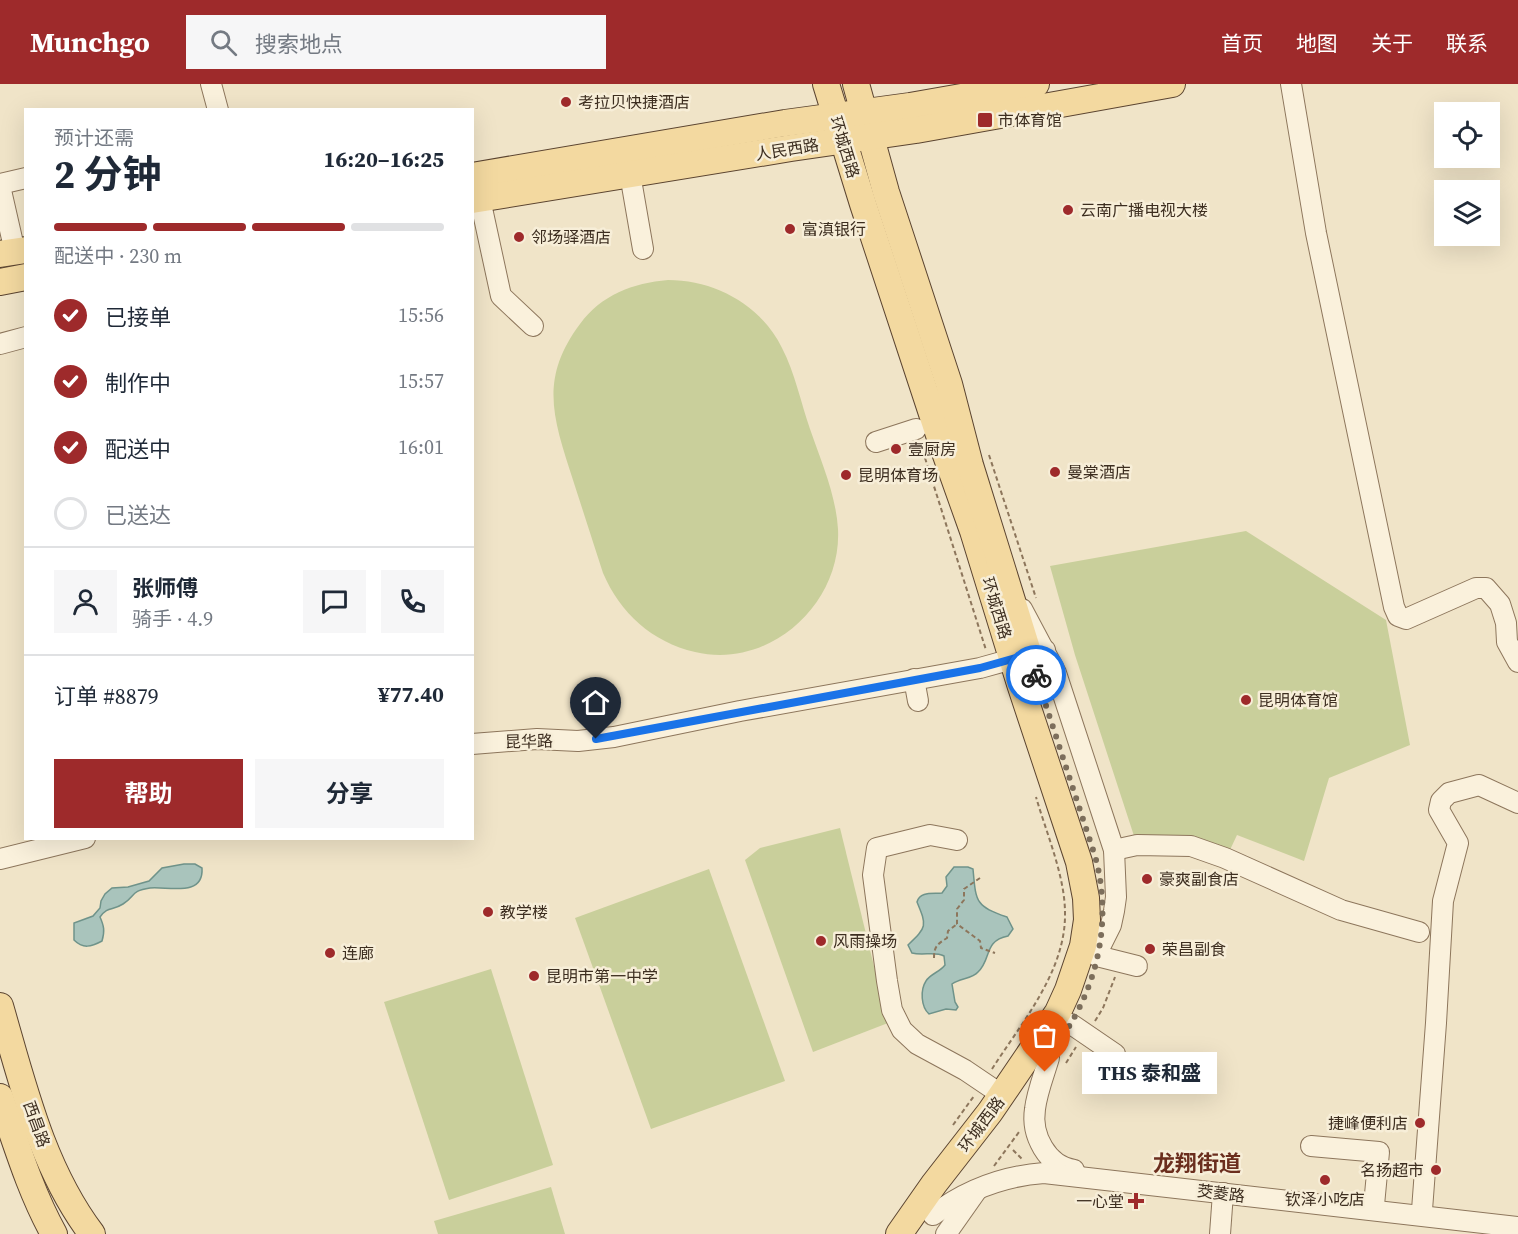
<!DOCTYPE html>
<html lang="zh">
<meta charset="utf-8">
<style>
body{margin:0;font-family:"Source Serif 4","Noto Sans SC",serif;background:#f6f6f7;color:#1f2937;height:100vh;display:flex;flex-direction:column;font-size:22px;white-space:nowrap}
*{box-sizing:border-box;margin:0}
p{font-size:20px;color:#747a83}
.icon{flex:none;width:33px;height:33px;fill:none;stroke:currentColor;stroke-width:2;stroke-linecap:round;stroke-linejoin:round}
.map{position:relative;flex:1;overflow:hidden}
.panel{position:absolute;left:24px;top:24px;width:450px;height:732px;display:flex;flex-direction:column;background:#fff;border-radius:0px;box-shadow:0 6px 24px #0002}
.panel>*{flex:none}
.controls{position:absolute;left:1434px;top:18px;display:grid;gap:12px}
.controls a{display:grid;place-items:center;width:66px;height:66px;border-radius:0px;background:#fff;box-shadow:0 6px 24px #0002;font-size:30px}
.pin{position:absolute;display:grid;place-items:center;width:51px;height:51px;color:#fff;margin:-62px -26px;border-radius:50% 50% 50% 0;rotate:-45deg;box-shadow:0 0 6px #0007}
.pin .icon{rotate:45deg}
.courier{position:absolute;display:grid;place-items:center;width:60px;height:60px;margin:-30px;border:4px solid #1a73e8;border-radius:50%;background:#fff;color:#222;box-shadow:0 2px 8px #0007}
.bubble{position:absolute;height:42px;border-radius:0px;background:#fff;box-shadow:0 6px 24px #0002;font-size:20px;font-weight:700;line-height:42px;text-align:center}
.overview em{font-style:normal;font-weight:700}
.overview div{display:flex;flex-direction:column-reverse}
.overview{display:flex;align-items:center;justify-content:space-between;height:102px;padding:0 30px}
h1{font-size:39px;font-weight:700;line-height:45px}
.bar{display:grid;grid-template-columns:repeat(4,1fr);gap:9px 6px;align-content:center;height:72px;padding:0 30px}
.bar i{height:8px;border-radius:4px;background:#e0e1e3}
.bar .current{background:#9e2a2b}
.bar p{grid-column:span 4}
.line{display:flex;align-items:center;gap:15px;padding:0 30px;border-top:2px solid #e0e1e3}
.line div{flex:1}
.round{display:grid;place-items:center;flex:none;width:63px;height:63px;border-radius:0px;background:#f6f6f7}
ol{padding:0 30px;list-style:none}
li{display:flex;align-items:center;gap:18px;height:66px}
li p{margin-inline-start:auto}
li .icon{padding:6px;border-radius:50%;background:#9e2a2b;color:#fff;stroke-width:4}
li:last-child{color:#747a83}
li i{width:33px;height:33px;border:3px solid #e0e1e3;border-radius:50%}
.primary-button{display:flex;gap:12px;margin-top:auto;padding:12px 30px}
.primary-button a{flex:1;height:69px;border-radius:0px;background:#9e2a2b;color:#fff;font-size:24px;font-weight:700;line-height:69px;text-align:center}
.primary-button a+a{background:#f6f6f7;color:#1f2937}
header{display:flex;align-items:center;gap:36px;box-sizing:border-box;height:84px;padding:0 30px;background:#9e2a2b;color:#fff}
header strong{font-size:28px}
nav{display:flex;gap:33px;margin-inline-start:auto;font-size:21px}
.search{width:420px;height:54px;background:#f6f6f7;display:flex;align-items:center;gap:15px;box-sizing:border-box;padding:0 21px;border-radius:0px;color:#747a83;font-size:22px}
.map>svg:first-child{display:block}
.green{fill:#c9cf9b}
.water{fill:#a9c4bc;stroke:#6f938a;stroke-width:1.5}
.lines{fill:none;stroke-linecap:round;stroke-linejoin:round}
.minor-casing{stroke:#8d765c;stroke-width:22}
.major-casing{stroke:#5b4430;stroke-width:28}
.path{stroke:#8d765c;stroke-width:2;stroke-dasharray:4.5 3;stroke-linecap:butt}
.minor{stroke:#faf1dc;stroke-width:20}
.major{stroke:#f3d9a0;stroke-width:26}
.done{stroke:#7c6e5b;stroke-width:6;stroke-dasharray:0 10.8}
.route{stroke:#1a73e8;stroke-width:8}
.poi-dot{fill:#9e2a2b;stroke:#f7eed8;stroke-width:2}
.labels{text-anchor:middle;stroke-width:5;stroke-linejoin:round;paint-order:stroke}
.poi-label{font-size:16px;fill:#3d2e20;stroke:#f7eed8;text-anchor:start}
.street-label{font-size:16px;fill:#3d2e20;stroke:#f7eed8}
.district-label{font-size:22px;font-weight:bold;fill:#6b2e1e;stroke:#f7eed8}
</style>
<header>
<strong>Munchgo</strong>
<div class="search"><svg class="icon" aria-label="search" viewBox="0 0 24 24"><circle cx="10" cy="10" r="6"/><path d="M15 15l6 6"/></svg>搜索地点</div>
<nav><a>首页</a><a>地图</a><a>关于</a><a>联系</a></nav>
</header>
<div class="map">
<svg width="1518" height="1150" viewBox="0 0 1518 1150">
<rect width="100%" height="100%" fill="#f0e4c8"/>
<g class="green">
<path d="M668,196C715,196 761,221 782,264C795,289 801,319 810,345C821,377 836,411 838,445C842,520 769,586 695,568C652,558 620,529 603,489C593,458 583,427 573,396C554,336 538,296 580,240C601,211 633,199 668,196Z"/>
<polygon points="1246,447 1386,536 1410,661 1329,694 1304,777 1237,751 1229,768 1135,755 1075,571 1050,482"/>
<polygon points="840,744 888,939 813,968 745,776 760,764"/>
<polygon points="709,785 785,997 651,1045 575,834"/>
<polygon points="491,885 553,1081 449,1116 384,918"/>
<polygon points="551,1103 565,1150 438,1150 434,1137"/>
</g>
<g class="water">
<path d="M184,780H195L202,784C204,814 167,802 150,804C130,807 136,812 123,820C112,827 108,822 100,833C104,842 105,847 102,857C91,863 83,865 74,856V839L93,832L100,824L101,817L105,810L112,804L128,803L149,797L162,784Z"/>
<path d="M954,783H968L973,785C976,818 975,822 1007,833L1013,845L1008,852C983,857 992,875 978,888C972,895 960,894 952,900L955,918L958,923L956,926L946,925L929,930C921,923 920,906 926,897C930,890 940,888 945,881L944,872C935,867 923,872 912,869L908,861C927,843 927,842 917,818C920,807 933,810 942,809L947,802L946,793Z"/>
</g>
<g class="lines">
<defs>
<g id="minor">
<polyline points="211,0 218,26"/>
<polyline points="1291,0 1316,149 1394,523 1398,532 1406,535 1476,504 1486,504 1500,520 1506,539 1507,558 1518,578"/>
<polyline points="630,90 643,165"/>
<polyline points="0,100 26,94"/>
<polyline points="0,102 15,168"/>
<polyline points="480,115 501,212 533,242"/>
<polyline points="0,260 26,253"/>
<polyline points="876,358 916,345"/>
<polyline points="1022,525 1056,589 1114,766 1116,813 1114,827 1111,841 1099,865"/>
<polyline points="914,595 918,617"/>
<polyline points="472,660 537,655 578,657 614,653 740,627 980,584 1045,566"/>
<polyline points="957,756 930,751 877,764 873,791 887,897 892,926 902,946 917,960 965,986 1002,1011"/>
<polyline points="1114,766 1137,761 1191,762 1225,774 1341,826 1419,848"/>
<polyline points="0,775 85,754"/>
<polyline points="1097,872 1137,882"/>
<polyline points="1071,940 1115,970"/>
<path d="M1049,974C1044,991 1037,1008 1035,1025C1031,1051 1047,1082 1074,1086"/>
<polyline points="1311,1062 1379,1068 1374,1121"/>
<polyline points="1422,1126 1436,939 1443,817 1458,759 1439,726 1441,717 1449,709 1479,701 1518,719"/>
<path d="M933,1131C966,1106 1003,1092 1044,1089L1518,1143"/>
<polyline points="946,1150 977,1106"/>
<polyline points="1220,1150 1223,1109"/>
</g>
<g id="major">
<polyline points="826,0 863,120 942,360 973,447 1020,600 1079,778 1086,814 1087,836 1083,862 1068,906 1058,928 990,1028 934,1100 899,1150"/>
<polyline points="856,0 886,108 949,300 970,381 1037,597"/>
<polyline points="472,92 785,39 910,22 1036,0"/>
<polyline points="472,116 791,64 916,46 1172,0"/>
<polyline points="0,170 26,166"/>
<polyline points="0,198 26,193"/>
<path d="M0,922C23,1001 42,1084 92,1150"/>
<path d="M0,1013C16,1059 30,1107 54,1150"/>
</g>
</defs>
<use href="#minor" class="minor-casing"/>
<use href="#major" class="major-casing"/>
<g class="path">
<polyline points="989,371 1036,514"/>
<polyline points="925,374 986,566"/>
<polyline points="980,794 964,805 964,816 957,825 957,840 980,857 981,864 995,869"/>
<path d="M934,874C934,863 937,860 947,854L948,847L957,840"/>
<polyline points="1095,937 1103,924 1115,893"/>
<polyline points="1066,979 1076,963"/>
<path d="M992,985C1022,938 1066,887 1065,829C1065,792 1046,748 1036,713"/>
<polyline points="953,1041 974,1012"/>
<polyline points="1013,1066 1022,1075"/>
<polyline points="994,1082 1019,1048"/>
</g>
<use href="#minor" class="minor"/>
<use href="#major" class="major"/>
</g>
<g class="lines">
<path class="done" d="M1036,591L1095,772C1110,826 1102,883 1075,932C1065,951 1050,967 1045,988"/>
<polyline class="route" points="596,655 980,584 1030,570 1036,591"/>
</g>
<g class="poi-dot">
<circle cx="566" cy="18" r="6"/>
<rect x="977" y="28" width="16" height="16" rx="3"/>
<circle cx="1068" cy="126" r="6"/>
<circle cx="790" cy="145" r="6"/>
<circle cx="519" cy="153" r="6"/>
<circle cx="896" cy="365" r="6"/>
<circle cx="1055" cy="388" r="6"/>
<circle cx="846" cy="391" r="6"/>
<circle cx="1246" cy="616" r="6"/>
<circle cx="1147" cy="795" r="6"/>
<circle cx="488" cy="828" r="6"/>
<circle cx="821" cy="857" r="6"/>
<circle cx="1150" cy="865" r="6"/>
<circle cx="330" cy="869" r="6"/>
<circle cx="534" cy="892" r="6"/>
<circle cx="1420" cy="1039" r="6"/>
<circle cx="1436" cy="1086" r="6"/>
<circle cx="1325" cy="1096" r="6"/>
<path d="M1133 1108h6v6h6v6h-6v6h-6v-6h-6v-6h6z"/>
</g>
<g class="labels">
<g class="poi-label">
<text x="578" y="24">考拉贝快捷酒店</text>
<text x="998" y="42">市体育馆</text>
<text x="1080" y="132">云南广播电视大楼</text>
<text x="802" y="151">富滇银行</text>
<text x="531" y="159">邻场驿酒店</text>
<text x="908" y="371">壹厨房</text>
<text x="1067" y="394">曼棠酒店</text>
<text x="858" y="397">昆明体育场</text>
<text x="1258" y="622">昆明体育馆</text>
<text x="1159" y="801">豪爽副食店</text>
<text x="500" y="834">教学楼</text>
<text x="833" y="863">风雨操场</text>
<text x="1162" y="871">荣昌副食</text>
<text x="342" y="875">连廊</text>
<text x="546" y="898">昆明市第一中学</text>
<text x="1408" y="1045" text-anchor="end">捷峰便利店</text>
<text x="1424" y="1092" text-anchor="end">名扬超市</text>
<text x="1325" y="1121" text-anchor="middle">钦泽小吃店</text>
<text x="1124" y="1123" text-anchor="end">一心堂</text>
</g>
<g class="street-label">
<text transform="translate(845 63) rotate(73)" y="6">环城西路</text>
<text transform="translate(787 65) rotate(-9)" y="6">人民西路</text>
<text transform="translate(997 524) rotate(73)" y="6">环城西路</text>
<text transform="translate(529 657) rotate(-1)" y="6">昆华路</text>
<text transform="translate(37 1040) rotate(70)" y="6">西昌路</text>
<text transform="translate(981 1040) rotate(-53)" y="6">环城西路</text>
<text transform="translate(1221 1109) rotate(7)" y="6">茭菱路</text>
</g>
<g class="district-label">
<text x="1197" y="1087">龙翔街道</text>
</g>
</g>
</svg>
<div class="controls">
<a><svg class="icon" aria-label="locate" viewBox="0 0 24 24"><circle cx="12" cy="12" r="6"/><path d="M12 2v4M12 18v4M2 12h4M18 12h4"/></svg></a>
<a><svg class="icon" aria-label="layers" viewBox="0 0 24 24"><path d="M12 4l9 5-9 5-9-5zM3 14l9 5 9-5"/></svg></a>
</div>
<div class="pin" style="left:1045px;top:988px;background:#ea580c"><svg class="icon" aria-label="bag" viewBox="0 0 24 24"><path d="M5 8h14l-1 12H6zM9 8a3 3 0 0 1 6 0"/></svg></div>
<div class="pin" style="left:596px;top:655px;background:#1f2937"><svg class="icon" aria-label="home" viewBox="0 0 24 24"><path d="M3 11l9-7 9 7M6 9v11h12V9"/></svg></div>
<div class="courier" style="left:1036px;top:591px"><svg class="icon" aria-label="bike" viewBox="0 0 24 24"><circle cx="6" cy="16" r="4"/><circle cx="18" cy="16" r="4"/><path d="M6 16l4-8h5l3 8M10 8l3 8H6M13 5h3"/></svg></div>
<div class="bubble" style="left:1082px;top:968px;width:135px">THS 泰和盛</div>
<section class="panel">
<div class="overview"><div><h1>2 分钟</h1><p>预计还需</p></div><em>16:20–16:25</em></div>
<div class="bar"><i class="current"></i><i class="current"></i><i class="current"></i><i></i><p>配送中 · 230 m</p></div>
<ol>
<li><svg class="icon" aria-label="check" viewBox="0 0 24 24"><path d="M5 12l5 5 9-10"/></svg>已接单<p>15:56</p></li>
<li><svg class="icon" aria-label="check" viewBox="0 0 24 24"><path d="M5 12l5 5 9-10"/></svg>制作中<p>15:57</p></li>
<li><svg class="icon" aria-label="check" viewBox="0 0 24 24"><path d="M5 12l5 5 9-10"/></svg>配送中<p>16:01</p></li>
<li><i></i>已送达</li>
</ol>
<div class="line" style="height:108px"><a class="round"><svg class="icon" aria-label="person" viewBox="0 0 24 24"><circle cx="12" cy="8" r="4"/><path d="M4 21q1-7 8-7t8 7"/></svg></a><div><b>张师傅</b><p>骑手 · 4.9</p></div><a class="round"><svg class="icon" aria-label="chat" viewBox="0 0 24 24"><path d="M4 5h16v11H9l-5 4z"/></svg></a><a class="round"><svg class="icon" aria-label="phone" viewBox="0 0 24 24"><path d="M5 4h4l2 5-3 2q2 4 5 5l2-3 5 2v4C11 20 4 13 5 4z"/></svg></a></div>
<div class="line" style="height:78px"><div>订单 #8879</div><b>¥77.40</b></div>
<div class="primary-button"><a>帮助</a><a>分享</a></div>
</section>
</div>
